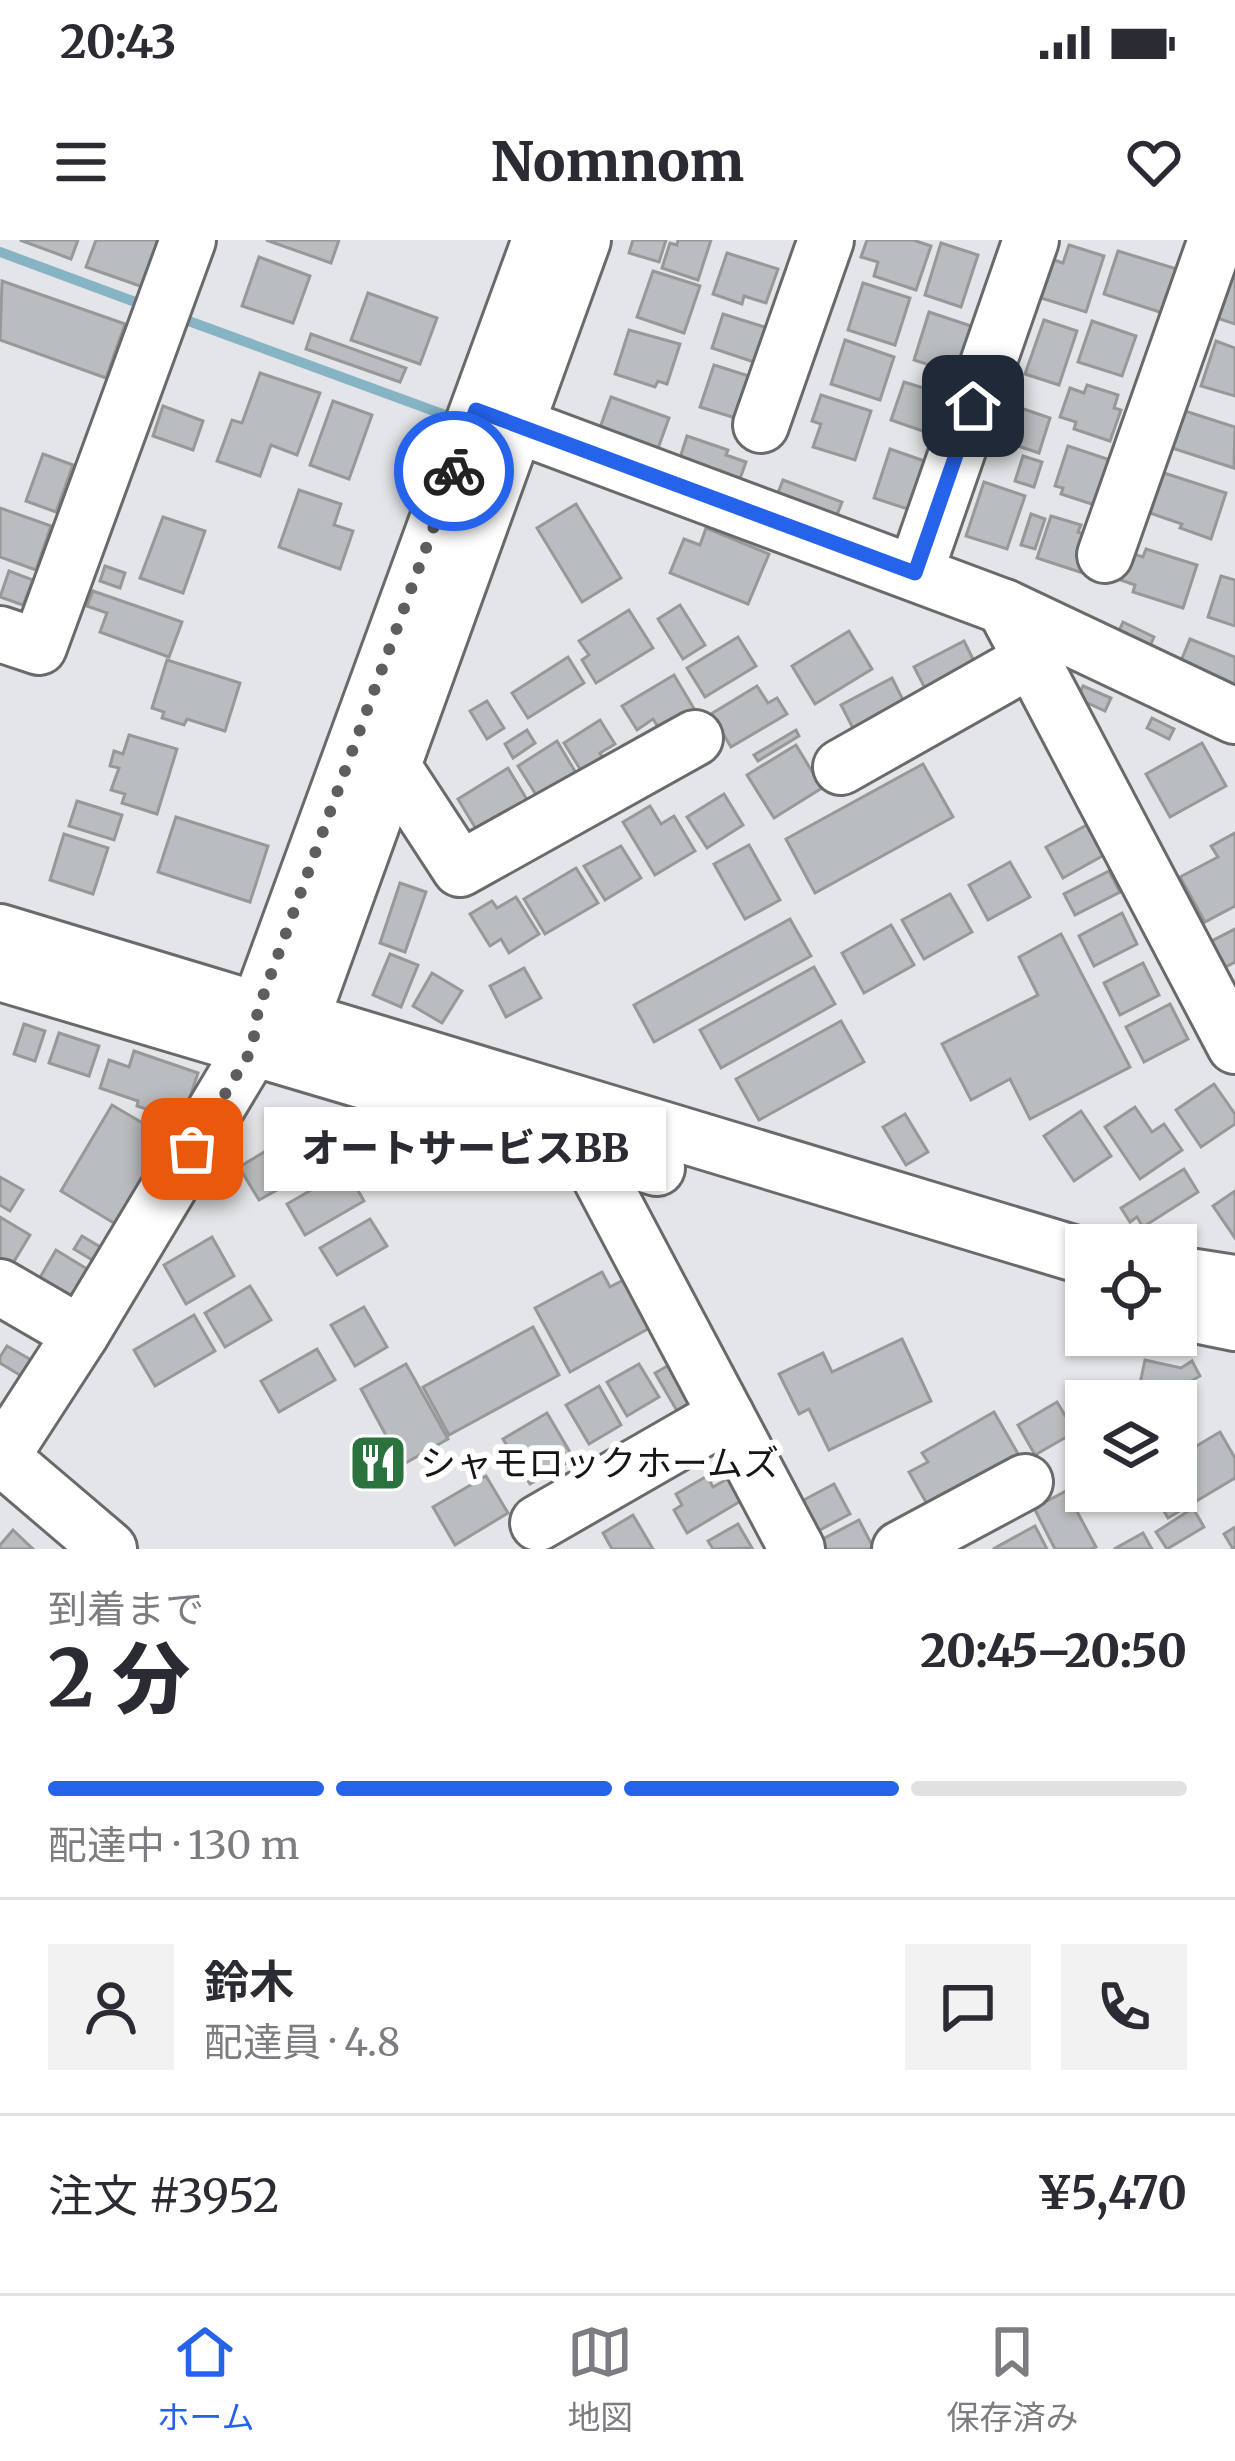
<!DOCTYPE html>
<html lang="ja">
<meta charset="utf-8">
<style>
body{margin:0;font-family:Merriweather,"Noto Sans JP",serif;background:#f2f2f3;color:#2b2b33;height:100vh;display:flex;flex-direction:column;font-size:45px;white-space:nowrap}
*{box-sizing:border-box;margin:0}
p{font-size:39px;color:#7c7c81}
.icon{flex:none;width:66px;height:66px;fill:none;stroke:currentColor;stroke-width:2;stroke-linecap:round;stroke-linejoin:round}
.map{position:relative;height:1309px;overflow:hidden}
.details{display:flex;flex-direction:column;background:#fff;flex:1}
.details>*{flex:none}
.buttons{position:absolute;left:1065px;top:984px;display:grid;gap:24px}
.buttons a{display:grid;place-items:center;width:132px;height:132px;border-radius:0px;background:#fff;box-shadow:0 3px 9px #0004;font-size:60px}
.pin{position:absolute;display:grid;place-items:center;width:102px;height:102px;color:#fff;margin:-51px;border-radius:24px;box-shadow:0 6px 18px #0006}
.courier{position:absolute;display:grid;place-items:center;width:120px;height:120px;margin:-60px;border:9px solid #2563eb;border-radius:50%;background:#fff;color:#222;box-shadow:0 3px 15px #0007}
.bubble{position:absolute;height:84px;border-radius:0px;background:#fff;box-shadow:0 3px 9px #0004;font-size:39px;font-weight:800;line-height:84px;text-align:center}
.summary em{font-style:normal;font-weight:800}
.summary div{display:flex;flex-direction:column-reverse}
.summary{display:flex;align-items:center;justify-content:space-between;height:204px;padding:0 48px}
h1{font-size:78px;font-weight:800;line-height:90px}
.bar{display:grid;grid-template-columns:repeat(4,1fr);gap:18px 12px;align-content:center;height:144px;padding:0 48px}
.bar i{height:15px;border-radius:9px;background:#e1e1e2}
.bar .on{background:#2563eb}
.bar p{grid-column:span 4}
.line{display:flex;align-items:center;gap:30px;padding:0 48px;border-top:3px solid #e1e1e2}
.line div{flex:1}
.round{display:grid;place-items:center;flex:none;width:126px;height:126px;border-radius:0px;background:#f2f2f3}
.status{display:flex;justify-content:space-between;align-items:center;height:84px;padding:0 60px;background:#fff;direction:ltr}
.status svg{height:33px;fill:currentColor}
header{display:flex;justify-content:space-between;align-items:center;height:156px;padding:0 48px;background:#fff;font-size:54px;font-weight:800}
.menu{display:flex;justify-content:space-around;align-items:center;height:168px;border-top:3px solid #e1e1e2;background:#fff;font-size:33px;color:#7c7c81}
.menu a{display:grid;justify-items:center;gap:6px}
.menu .on{color:#2563eb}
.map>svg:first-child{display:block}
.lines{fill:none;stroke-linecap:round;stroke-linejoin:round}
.stream{stroke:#87b4c4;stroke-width:10}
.building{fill:#babdbf;stroke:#96989a;stroke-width:3}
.minor-casing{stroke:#696a6c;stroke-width:60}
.minor{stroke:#fff;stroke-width:54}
.done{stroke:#5e5e60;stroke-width:12;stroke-dasharray:0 21.6}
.route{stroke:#2563eb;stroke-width:15}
.labels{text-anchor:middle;stroke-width:12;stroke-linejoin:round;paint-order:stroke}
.poi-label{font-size:36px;fill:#161617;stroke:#fff;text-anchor:start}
</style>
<div class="status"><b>20:43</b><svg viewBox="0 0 49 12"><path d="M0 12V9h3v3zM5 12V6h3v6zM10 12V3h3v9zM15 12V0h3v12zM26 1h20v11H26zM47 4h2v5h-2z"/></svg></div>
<header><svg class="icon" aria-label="menu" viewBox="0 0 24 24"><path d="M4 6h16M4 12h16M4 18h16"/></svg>Nomnom<svg class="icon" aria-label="heart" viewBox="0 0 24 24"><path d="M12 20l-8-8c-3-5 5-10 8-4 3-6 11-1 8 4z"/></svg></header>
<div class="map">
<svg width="1235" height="1309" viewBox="0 0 1235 1309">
<rect width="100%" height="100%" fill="#e4e5e8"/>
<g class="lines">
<g class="stream">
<polyline points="0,12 146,66"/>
<polyline points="175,76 456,179"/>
</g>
</g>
<g class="building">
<polygon points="20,0 78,0 71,19"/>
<polygon points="96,0 160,0 143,47 86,27"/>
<polygon points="266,0 339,0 331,23"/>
<polygon points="633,0 666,0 659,22 629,13"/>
<polygon points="678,0 711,0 698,40 662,28 670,3 677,5"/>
<polygon points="867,0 913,0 931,6 916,50 874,36 878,22 861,17"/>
<polygon points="941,3 978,15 961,67 925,55"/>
<polygon points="1069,5 1104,16 1086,72 1041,58 1054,20 1063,23"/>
<polygon points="1118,11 1180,30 1166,74 1104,54"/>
<polygon points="727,13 778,29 766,63 744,56 742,64 713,54"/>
<polygon points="259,17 310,36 293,83 242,66"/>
<polygon points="653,31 700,46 684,93 637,77"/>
<polygon points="1232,31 1235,31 1235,84 1217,78"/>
<polygon points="2,41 125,84 106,138 0,100"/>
<polygon points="863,43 910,58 895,105 848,90"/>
<polygon points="368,53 437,78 420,124 351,100"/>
<polygon points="929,72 974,87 958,134 914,120"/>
<polygon points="723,74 771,89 760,124 712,108"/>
<polygon points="1044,80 1077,91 1059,145 1025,134"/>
<polygon points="1092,81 1136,96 1122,136 1078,122"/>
<polygon points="629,90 680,104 667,144 658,141 655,147 615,134"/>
<polygon points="311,94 406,128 400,142 306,109"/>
<polygon points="845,100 894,117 880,160 831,144"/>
<polygon points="1216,101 1235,108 1235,156 1201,146"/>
<polygon points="714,125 755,138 742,180 700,167"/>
<polygon points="260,133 320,153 297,215 271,205 260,236 217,221 232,180 242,183"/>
<polygon points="904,142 956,158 943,198 891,180"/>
<polygon points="1087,145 1118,155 1114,168 1121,170 1110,201 1074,189 1076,182 1060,177 1070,148 1084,153"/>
<polygon points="821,155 871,171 855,220 813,207 821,184 812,181"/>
<polygon points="611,157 669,178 656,214 598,193"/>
<polygon points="333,161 372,175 349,239 310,225"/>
<polygon points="1009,164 1050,178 1039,213 988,196 995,179 1003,182"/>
<polygon points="163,166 203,181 193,210 153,196"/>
<polygon points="1185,171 1235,187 1234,228 1172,208"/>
<polygon points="687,196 728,210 726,215 746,222 737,247 677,227"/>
<polygon points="1068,206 1116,222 1101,267 1061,254 1063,248 1055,246"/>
<polygon points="890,209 936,225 920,273 874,258"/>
<polygon points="43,214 73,225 56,272 26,261"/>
<polygon points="1023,216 1042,222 1034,247 1015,241"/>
<polygon points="1164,233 1226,253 1211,299 1180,288 1182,284 1150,273"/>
<polygon points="783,240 842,262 835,280 776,258"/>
<polygon points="984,242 1025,256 1007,309 966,296"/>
<polygon points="299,250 341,264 334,285 353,291 340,329 279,307"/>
<polygon points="576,264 621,338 582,362 537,288"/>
<polygon points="0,268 51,286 36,330 0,317"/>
<polygon points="1031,274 1045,279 1035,309 1021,305"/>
<polygon points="1051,276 1081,285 1078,292 1095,298 1083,333 1037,318"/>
<polygon points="163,277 205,291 183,353 140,338"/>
<polygon points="706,288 769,314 748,364 670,333 684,299 700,305"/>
<polygon points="1146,309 1197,325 1183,368 1133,352 1135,345 1118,339 1127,312 1143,317"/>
<polygon points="105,326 125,333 120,348 100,341"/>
<polygon points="9,331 33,340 23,365 0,357"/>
<polygon points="1221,336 1235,340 1235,386 1208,377"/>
<polygon points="93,351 182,382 169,417 100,392 107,373 87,366"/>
<polygon points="680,365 705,405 683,419 658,379"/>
<polygon points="629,370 653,408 596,443 582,420 589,415 579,401"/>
<polygon points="1123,382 1154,397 1145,417 1114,402"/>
<polygon points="849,391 872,429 815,464 792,426"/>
<polygon points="738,397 756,426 705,457 687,428"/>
<polygon points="1190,399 1235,417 1235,454 1176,433"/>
<polygon points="964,401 980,433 930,458 914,427"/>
<polygon points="568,417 584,443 528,478 512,453"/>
<polygon points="167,420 240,443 225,491 187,479 184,485 162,478 164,472 152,468"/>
<polygon points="674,435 696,472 662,493 653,479 637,490 622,466"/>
<polygon points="892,438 909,472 858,498 841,465"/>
<polygon points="757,446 768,463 777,458 787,474 731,507 711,474"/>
<polygon points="1083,446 1111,458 1105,471 1077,458"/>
<polygon points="487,461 504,488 487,499 470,471"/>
<polygon points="1152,478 1174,489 1169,499 1147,488"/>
<polygon points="600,480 615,504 600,513 606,524 585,537 564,503"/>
<polygon points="527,490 535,503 513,518 505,504"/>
<polygon points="796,490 799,496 758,521 754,515"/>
<polygon points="129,495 177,509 157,574 122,563 125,554 111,550 119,528 110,526 114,511 123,514"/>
<polygon points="557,501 579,538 540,561 518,526"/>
<polygon points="1202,503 1226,546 1170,577 1146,534"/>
<polygon points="796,505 822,548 774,578 747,535"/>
<polygon points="923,524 953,577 815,653 786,599"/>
<polygon points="508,528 529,563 479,594 458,559"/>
<polygon points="724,554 743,585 707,608 687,577"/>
<polygon points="77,561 122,575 114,600 69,586"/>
<polygon points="650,566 661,584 674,576 695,611 655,635 623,582"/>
<polygon points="176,577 268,606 250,662 158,632"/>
<polygon points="1096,580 1113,610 1063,638 1046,607"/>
<polygon points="1235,593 1235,666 1205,682 1180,637 1218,617 1211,606"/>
<polygon points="64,594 108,608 93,654 50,640"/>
<polygon points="749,605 780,660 745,679 714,624"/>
<polygon points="621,606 641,638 605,660 584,626"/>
<polygon points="1010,622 1030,657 988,680 969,645"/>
<polygon points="576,628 598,663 545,694 524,659"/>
<polygon points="1109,631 1120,652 1075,675 1064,654"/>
<polygon points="400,643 426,652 405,712 380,703"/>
<polygon points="950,654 972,692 924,719 902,680"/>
<polygon points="516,657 539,694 509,713 501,699 490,706 470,674 492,661 497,668"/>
<polygon points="1122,673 1137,704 1094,726 1079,696"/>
<polygon points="790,679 811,716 654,802 634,765"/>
<polygon points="891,685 914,725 864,753 842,713"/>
<polygon points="1235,689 1235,722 1218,731 1204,705"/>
<polygon points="1061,694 1130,827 1030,879 1010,839 971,860 942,804 1038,755 1019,717"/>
<polygon points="390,714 418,725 401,767 373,755"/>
<polygon points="1143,723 1159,755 1120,775 1104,743"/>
<polygon points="814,727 835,764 721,828 700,790"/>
<polygon points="524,728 541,758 506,777 490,746"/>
<polygon points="432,733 462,751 442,783 413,766"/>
<polygon points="1170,764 1188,799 1144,822 1126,787"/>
<polygon points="841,781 864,822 759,880 736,839"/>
<polygon points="24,784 45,791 35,821 14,814"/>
<polygon points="59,793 99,806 89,836 49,823"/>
<polygon points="134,811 198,833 182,881 137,866 138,861 100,848 109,820 129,827"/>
<polygon points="1214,844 1235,874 1235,884 1201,907 1176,870"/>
<polygon points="112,865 168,898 117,985 61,951"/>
<polygon points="1135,867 1152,892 1164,884 1182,910 1140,939 1105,887"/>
<polygon points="1081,871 1111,916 1074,941 1044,896"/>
<polygon points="905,874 928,912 906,925 883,887"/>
<polygon points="336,894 349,916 314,937 301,915"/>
<polygon points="286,910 302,936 259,960 239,927 266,911 271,918"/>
<polygon points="1184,929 1198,952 1143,987 1137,977 1130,982 1121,968"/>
<polygon points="346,930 364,961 305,995 287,964"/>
<polygon points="0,937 23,950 10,971 0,965"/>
<polygon points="1235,951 1235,998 1213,966"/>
<polygon points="0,977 30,995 7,1033 0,1029"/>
<polygon points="370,979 387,1006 337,1035 320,1008"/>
<polygon points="82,996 107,1011 99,1024 74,1009"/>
<polygon points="212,997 234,1036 186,1064 164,1025"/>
<polygon points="56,1010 92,1032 72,1065 31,1053"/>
<polygon points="602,1032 610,1047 629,1037 655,1085 570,1132 535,1068"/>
<polygon points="250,1046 271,1080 225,1107 205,1073"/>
<polygon points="364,1067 387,1107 355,1126 331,1085"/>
<polygon points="194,1075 215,1111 155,1146 134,1110"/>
<polygon points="533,1087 559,1135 449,1195 423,1147"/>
<polygon points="902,1099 931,1161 829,1210 809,1169 799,1174 779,1134 823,1113 832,1132"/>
<polygon points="7,1106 33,1121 23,1137 0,1123 0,1117"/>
<polygon points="317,1109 335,1140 279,1172 261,1141"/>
<polygon points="680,1119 705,1161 680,1176 655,1133"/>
<polygon points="1145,1120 1181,1128 1192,1121 1200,1136 1157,1161 1142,1161 1138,1153"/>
<polygon points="406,1124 448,1199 402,1225 361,1149"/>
<polygon points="639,1124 659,1157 627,1176 607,1142"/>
<polygon points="599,1146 621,1185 589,1204 566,1165"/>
<polygon points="1057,1162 1075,1192 1035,1215 1018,1185"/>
<polygon points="994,1172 1021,1219 931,1271 909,1232 928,1222 922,1213"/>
<polygon points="547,1173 574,1219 530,1244 503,1199"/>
<polygon points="1220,1192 1235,1218 1235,1238 1168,1278 1152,1251 1176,1251 1176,1218"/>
<polygon points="486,1236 508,1273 455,1305 433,1267"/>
<polygon points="707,1236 713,1247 731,1237 744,1259 687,1293 674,1270 682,1265 676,1254"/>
<polygon points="834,1244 850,1274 816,1292 800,1262"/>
<polygon points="1066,1251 1096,1307 1091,1309 1055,1309 1034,1268"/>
<polygon points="1193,1268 1204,1287 1167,1309 1156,1292"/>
<polygon points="633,1275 653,1309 612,1309 603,1293"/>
<polygon points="859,1280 874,1309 823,1309 819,1301"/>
<polygon points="738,1284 752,1308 713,1309 708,1301"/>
<polygon points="1035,1286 1047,1309 993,1309"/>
<polygon points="1235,1287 1235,1309 1233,1309 1224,1294"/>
<polygon points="13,1290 33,1309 0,1309 0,1305"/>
<polygon points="1143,1293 1152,1309 1114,1309"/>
</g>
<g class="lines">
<defs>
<g id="minor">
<polyline points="484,173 1004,367 1235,476"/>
<polyline points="761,185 826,0"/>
<polyline points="1105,315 1216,0"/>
<polyline points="915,333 1031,0"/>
<polyline points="1004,367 1235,806"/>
<polyline points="0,394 39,407 188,0"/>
<polyline points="392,525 460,629 695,498"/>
<polyline points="841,527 1032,419"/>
<polyline points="0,692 258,770 301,780 1086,1017"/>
<polyline points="0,733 657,928"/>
<polyline points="270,799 301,780 583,0"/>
<polyline points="583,905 797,1309"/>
<polyline points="1176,1034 1235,1043"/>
<polyline points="0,1047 81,1094"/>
<polyline points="1176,1071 1235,1083"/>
<polyline points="1,1217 109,1309"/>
<polyline points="0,1219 81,1094 252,809 258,770 540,0"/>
<polyline points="538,1283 726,1175"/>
<polyline points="900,1309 1025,1242"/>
</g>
</defs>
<use href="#minor" class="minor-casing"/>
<use href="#minor" class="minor"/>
</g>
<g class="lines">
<polyline class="done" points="192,909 252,809 258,770 454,231"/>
<polyline class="route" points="454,231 476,170 915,333 973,166"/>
</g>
<defs>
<symbol id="restaurant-square" viewBox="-11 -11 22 22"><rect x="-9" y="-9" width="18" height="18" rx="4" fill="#2a723e" stroke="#fff"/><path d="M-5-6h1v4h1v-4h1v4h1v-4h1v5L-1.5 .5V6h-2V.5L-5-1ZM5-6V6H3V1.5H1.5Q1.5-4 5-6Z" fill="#fff"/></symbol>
</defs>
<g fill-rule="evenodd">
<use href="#restaurant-square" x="345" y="1190" width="66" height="66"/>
</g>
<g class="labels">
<g class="poi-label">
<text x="420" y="1236">シャモロックホームズ</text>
</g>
</g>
</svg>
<div class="buttons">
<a><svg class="icon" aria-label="locate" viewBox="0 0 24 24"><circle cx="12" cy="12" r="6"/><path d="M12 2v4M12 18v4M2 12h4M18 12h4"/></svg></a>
<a><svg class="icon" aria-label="layers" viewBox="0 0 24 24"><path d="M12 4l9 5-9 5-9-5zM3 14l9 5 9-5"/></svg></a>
</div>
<div class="pin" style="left:192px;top:909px;background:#ea580c"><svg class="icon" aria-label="bag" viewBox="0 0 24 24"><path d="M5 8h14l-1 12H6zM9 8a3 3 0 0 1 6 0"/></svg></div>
<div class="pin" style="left:973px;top:166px;background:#1f2937"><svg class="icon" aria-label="home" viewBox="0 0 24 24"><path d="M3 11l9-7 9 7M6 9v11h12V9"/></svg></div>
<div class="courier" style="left:454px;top:231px"><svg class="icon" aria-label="bike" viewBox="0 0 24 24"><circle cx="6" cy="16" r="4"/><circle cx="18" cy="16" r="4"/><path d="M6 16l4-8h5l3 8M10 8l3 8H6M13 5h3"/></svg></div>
<div class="bubble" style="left:264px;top:867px;width:402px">オートサービスBB</div>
</div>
<section class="details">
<div class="summary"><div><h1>2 分</h1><p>到着まで</p></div><em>20:45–20:50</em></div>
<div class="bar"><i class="on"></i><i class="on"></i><i class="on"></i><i></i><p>配達中 · 130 m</p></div>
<div class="line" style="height:216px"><a class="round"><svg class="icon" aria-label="person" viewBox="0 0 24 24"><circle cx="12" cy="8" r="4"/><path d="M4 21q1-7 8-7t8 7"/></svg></a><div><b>鈴木</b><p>配達員 · 4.8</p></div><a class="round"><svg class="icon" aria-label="chat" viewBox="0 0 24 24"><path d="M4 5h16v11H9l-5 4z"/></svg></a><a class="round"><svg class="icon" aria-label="phone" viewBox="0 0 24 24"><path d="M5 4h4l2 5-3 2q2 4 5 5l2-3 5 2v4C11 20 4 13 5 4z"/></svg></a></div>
<div class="line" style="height:156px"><div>注文 #3952</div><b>¥5,470</b></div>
</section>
<nav class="menu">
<a class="on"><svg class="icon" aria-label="home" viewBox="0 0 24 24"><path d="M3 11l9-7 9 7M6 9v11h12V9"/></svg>ホーム</a>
<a><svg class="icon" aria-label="map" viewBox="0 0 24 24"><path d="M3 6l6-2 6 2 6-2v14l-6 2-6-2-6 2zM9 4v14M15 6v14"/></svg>地図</a>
<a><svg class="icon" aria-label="saved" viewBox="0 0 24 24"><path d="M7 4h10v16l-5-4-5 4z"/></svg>保存済み</a>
</nav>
